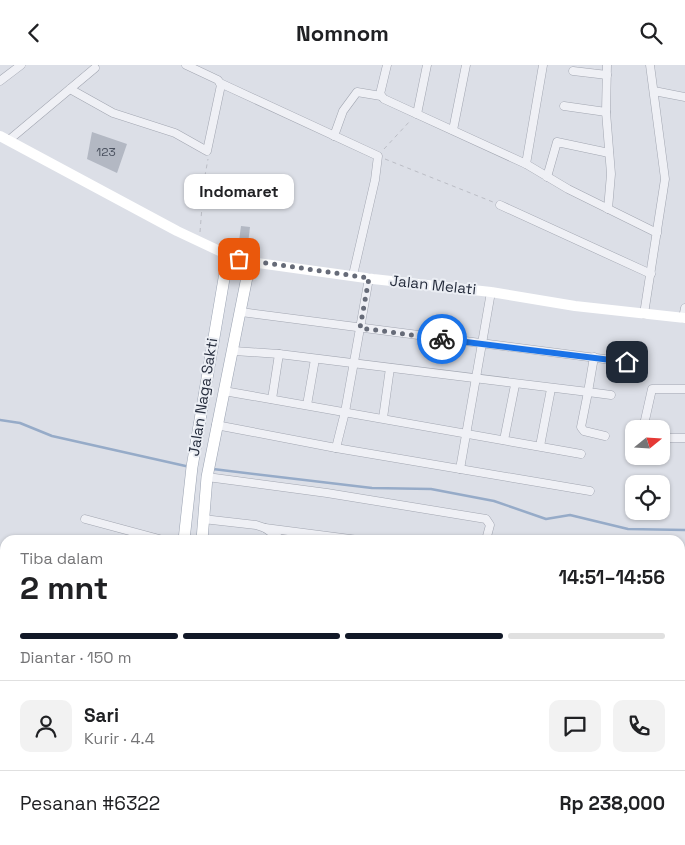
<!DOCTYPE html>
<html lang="id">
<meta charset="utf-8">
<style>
body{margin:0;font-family:"Space Grotesk",sans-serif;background:#f2f2f2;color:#202124;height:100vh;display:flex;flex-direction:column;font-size:19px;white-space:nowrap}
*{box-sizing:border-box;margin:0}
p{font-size:16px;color:#757577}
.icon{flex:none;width:28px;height:28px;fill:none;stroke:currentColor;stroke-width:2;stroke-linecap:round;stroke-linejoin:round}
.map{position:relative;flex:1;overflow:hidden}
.details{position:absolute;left:0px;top:470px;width:685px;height:310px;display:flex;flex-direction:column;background:#fff;border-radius:15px 15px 0 0;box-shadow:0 1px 4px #0004}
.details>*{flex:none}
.needle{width:32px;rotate:72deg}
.controls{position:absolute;left:625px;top:355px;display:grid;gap:10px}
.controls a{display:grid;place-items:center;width:45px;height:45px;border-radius:10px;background:#fff;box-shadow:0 1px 4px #0004;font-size:25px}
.pin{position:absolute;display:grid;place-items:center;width:42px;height:42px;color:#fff;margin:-21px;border-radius:10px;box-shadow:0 2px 8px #0006}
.courier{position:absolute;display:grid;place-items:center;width:50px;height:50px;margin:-25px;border:4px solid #1a73e8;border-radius:50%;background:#fff;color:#222;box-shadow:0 1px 6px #0007}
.bubble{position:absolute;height:35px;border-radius:10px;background:#fff;box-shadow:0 1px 4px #0004;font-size:16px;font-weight:700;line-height:35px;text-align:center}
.summary em{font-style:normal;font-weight:700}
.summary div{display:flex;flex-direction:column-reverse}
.summary{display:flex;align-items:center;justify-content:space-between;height:85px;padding:0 20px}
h1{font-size:32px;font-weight:700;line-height:38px}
.bar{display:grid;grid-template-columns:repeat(4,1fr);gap:8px 5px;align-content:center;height:60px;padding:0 20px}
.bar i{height:6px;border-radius:4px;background:#e0e0e0}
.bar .selected{background:#111827}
.bar p{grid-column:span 4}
.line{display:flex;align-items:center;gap:12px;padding:0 20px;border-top:1px solid #e0e0e0}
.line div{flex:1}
.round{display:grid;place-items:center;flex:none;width:52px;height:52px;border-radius:10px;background:#f2f2f2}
header{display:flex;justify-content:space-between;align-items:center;height:65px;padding:0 20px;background:#fff;font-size:22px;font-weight:700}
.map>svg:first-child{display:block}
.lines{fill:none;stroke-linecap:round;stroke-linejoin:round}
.stream{stroke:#96abc8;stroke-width:2.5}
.building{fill:#b3b8c3}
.street-casing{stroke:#a2a6b1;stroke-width:9}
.primary-casing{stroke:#9ba3b2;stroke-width:12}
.path{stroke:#bbbdc5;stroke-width:1;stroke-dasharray:4 4;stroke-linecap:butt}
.street{stroke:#eff0f5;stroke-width:8}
.secondary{stroke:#fff;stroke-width:10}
.primary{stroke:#fff;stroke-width:11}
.done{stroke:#666b78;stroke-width:5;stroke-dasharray:0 9}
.route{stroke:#1a73e8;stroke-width:6}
.labels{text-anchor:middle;stroke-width:4;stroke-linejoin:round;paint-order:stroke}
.number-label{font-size:12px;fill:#49505e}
.street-label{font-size:15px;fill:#262d3d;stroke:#ebeef4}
</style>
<header><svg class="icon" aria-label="back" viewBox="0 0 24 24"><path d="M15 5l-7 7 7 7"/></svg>Nomnom<svg class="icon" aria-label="search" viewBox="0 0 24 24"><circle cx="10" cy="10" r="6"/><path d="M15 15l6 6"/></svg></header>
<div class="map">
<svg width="685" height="780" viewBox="0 0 685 780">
<rect width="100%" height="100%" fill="#dcdfe7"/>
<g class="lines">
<g class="stream">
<polyline points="0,355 20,358 52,371 190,402"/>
<polyline points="213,404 372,423 431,424 494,436 546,454 570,450 628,464 685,465"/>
</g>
</g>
<g class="building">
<polygon points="92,67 127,79 117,108 87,94"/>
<polygon points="241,161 250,162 248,179 239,176"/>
</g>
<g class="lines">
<defs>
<g id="street">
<polyline points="387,0 380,29 384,34 526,99 568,124 657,168"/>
<polyline points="607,0 606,47 611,109 608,144"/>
<polyline points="573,6 607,10"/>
<polyline points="0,16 21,0"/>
<polyline points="220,18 378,91 375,115 353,210"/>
<polyline points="70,24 113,48 175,68 207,86 221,20 218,15 186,0"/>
<polyline points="654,26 685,32"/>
<polyline points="564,41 606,47"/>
<polyline points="417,49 427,0"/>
<polyline points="453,65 466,0"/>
<polyline points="334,71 343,46 357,27 381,31"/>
<polyline points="9,75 95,3"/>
<polyline points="526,99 543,0"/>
<polyline points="547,112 557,77 609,88"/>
<polyline points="500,140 651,209"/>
<polyline points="241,247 627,297"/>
<polyline points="644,249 665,114 650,0"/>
<polyline points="683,253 685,243"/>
<polyline points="234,286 279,289 588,327 581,362 584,366 605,371"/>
<polyline points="594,292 588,327 611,330"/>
<polyline points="224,326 581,389"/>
<polyline points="272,334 279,289"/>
<polyline points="307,340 315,294"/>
<polyline points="383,353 390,303"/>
<polyline points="216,360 336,383 345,347 369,213"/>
<polyline points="643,364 652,324 685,324"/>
<polyline points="661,373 685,373"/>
<polyline points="504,375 515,320"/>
<polyline points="540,381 551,324"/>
<polyline points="336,383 590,426"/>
<polyline points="460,404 491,227"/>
<polyline points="207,412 327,428 486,454 490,460 486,475"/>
<polyline points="85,454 163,475"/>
<polyline points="203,454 256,460 265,463 282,475"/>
<polyline points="265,463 358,475"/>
<polyline points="0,675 5,679"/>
<polyline points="0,747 4,752"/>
<polyline points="83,775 86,780"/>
</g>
<g id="primary">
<polyline points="184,475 192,402 228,190"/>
<polyline points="202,475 207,412 250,197"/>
<polyline points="194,775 194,780"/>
<polyline points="212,775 213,780"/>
</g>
</defs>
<use href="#street" class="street-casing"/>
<use href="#primary" class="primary-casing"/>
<g class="path">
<polyline points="384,84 410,56"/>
<polyline points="385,94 493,137"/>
<polyline points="200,167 204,116 208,94"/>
</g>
<use href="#street" class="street"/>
<polyline class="secondary" points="0,71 177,166 228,190 250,197 373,214 491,227 575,241 685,253"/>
<use href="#primary" class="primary"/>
</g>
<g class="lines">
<polyline class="done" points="239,194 369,213 360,263 442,274"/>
<polyline class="route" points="442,274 627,297"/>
</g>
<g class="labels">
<g class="number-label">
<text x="106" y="91">123</text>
</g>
<g class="street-label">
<text transform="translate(433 220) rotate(6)" y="5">Jalan Melati</text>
<text transform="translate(203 332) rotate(-81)" y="5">Jalan Naga Sakti</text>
</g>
</g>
</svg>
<div class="controls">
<a><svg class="needle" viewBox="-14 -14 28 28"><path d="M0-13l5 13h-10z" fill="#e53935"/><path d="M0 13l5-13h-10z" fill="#757577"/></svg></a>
<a><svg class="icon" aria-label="locate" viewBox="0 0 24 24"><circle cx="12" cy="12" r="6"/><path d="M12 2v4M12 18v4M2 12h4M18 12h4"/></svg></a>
</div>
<div class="pin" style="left:239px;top:194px;background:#ea580c"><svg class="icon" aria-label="bag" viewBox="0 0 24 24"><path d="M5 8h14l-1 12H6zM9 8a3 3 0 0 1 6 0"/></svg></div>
<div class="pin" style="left:627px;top:297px;background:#1f2937"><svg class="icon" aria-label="home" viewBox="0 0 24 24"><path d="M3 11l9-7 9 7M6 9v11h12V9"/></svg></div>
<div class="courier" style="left:442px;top:274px"><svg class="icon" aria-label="bike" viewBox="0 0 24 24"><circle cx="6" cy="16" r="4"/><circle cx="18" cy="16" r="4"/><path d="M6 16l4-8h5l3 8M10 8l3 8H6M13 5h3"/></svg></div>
<div class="bubble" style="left:184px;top:109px;width:110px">Indomaret</div>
<section class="details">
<div class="summary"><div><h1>2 mnt</h1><p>Tiba dalam</p></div><em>14:51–14:56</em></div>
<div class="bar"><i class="selected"></i><i class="selected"></i><i class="selected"></i><i></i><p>Diantar · 150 m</p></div>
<div class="line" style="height:90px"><a class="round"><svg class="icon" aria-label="person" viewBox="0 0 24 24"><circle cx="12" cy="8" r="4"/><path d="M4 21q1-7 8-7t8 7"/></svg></a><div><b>Sari</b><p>Kurir · 4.4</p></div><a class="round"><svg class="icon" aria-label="chat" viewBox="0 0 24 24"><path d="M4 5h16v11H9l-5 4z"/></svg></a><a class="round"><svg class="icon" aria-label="phone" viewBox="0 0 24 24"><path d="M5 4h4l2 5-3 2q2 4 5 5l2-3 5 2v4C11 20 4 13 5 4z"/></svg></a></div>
<div class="line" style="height:65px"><div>Pesanan #6322</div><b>Rp 238,000</b></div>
</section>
</div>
